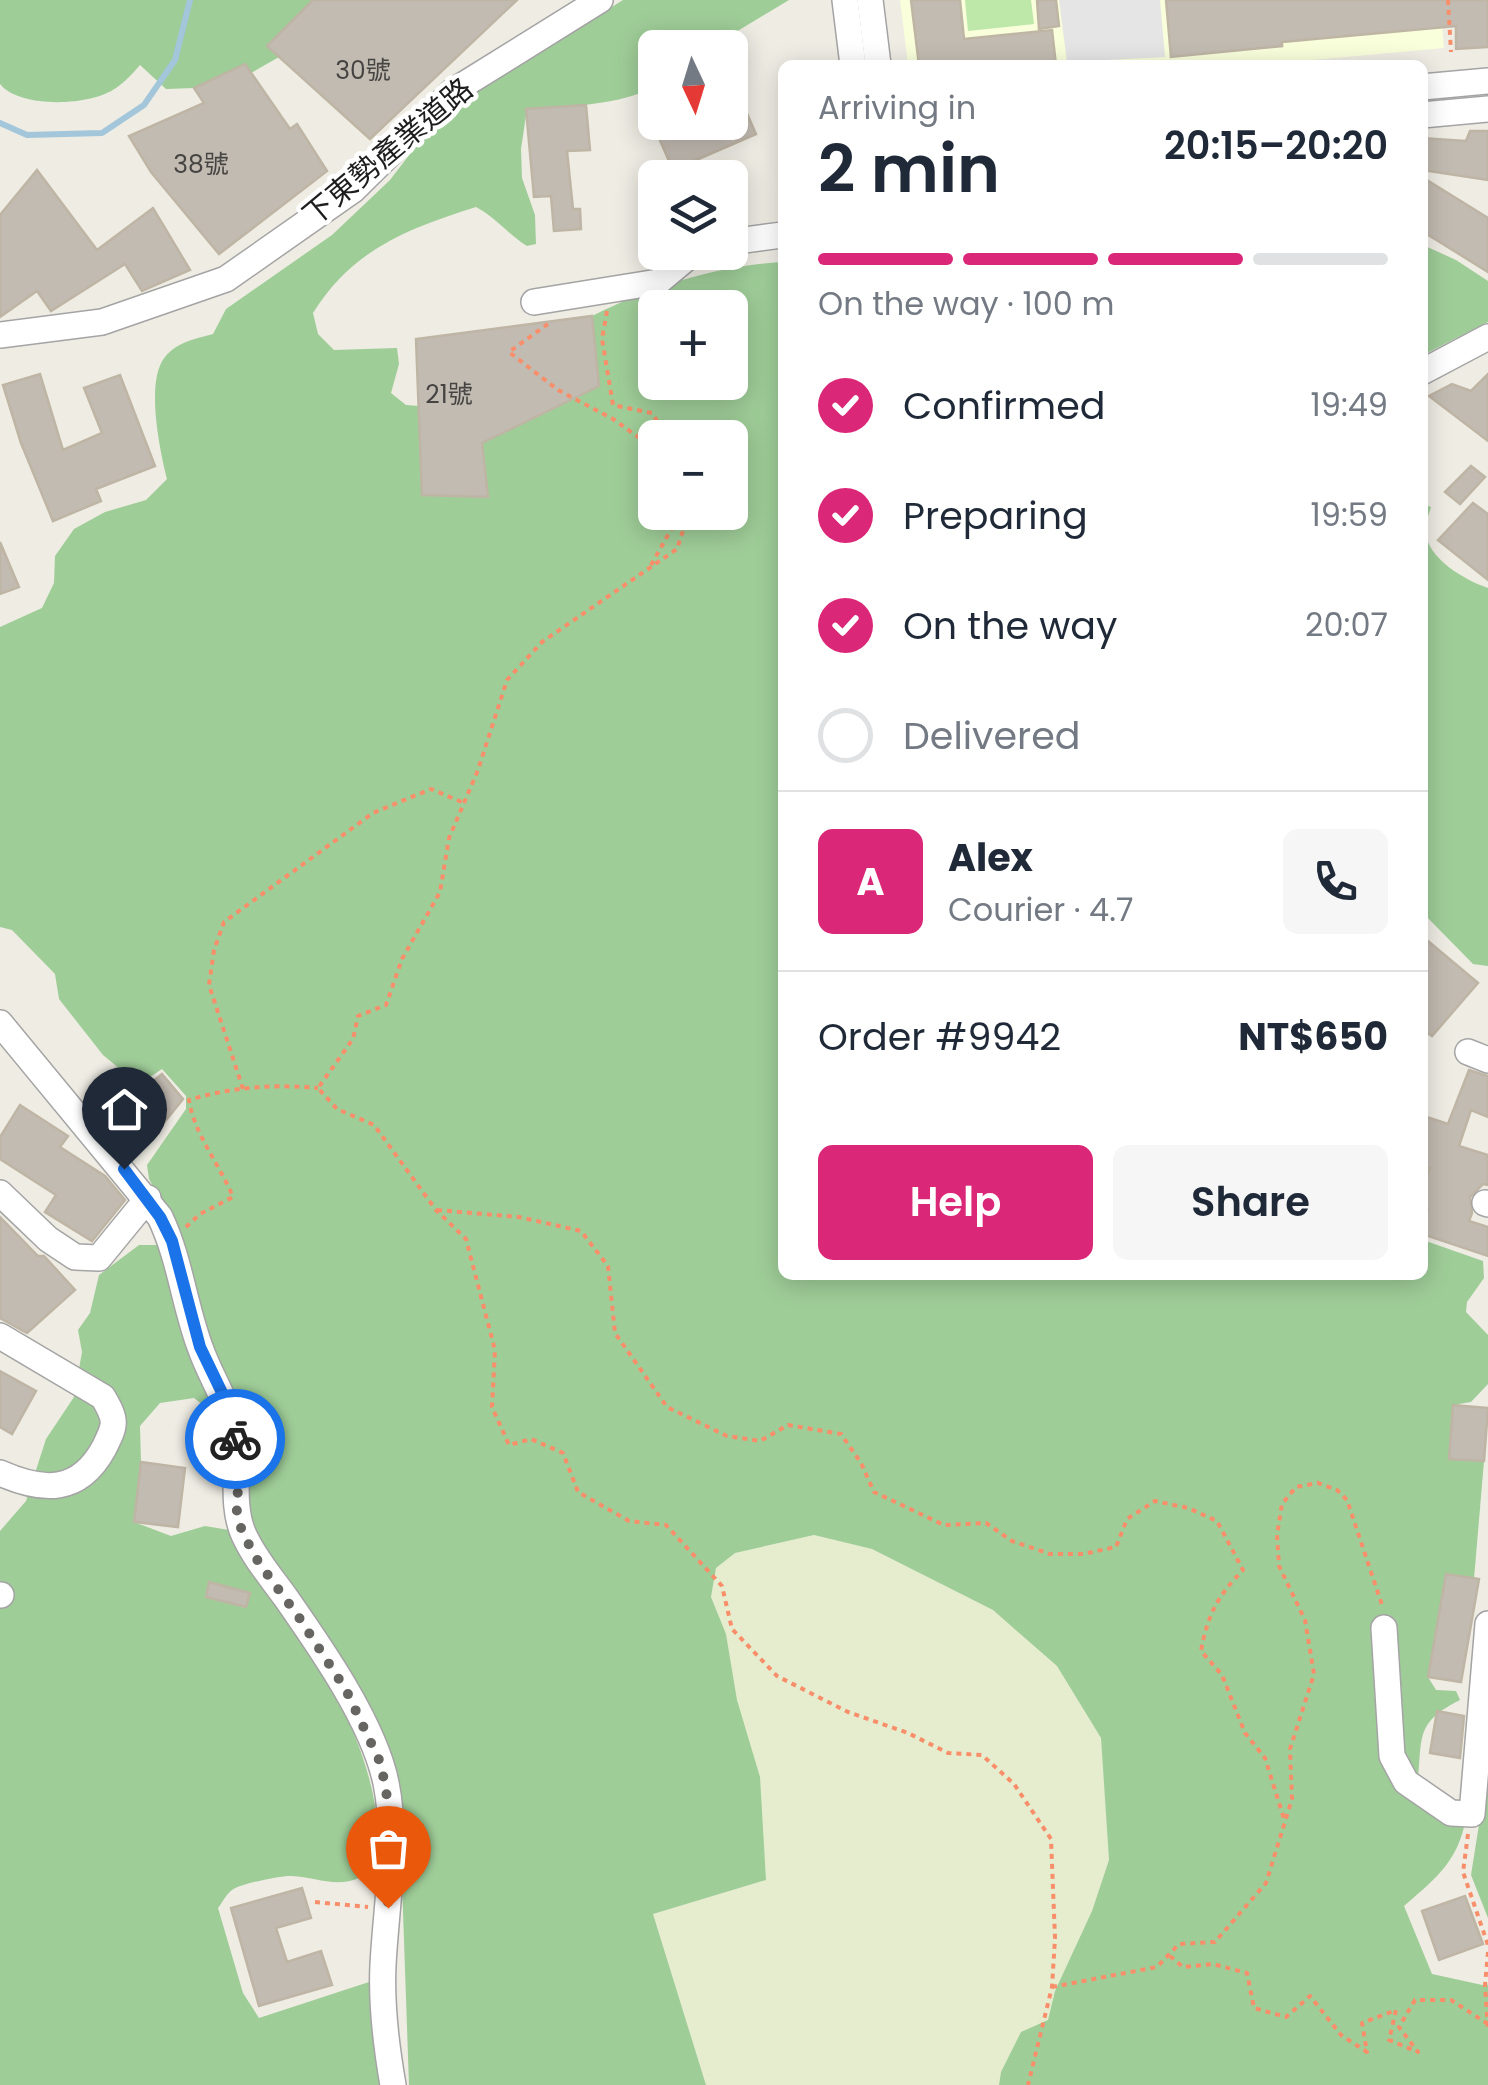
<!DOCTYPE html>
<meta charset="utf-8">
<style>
body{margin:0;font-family:Poppins,"Noto Sans TC",sans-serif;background:#f6f6f7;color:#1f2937;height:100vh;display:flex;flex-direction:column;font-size:38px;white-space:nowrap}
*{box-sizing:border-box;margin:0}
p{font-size:32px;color:#747a83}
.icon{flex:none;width:55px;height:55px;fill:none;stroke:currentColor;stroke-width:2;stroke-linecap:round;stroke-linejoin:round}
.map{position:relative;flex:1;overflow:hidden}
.drawer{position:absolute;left:778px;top:60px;width:650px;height:1220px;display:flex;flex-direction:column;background:#fff;border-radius:15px;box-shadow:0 5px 25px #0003}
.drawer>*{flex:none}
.needle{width:65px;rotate:176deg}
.buttons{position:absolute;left:638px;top:30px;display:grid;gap:20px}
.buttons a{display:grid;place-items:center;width:110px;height:110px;border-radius:15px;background:#fff;box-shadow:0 5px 25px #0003;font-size:50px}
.pin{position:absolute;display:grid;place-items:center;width:85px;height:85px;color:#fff;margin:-102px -42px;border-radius:50% 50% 50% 0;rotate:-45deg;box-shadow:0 0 10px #0007}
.pin .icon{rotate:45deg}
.courier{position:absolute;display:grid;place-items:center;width:100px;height:100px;margin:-50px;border:8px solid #1a73e8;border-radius:50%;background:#fff;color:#222;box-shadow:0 2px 12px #0007}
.head em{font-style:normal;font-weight:600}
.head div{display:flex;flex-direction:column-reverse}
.head{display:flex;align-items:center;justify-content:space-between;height:170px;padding:0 40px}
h1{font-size:65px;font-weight:600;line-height:75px}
.bar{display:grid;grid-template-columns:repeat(4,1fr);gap:15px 10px;align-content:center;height:120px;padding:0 40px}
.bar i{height:12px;border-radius:8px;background:#e0e1e3}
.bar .on{background:#db2777}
.bar p{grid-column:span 4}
.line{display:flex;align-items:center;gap:25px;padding:0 40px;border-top:2px solid #e0e1e3}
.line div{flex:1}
.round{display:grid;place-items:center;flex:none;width:105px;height:105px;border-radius:15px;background:#f6f6f7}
ol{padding:0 40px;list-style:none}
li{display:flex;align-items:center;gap:30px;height:110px}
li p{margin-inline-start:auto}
li .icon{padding:10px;border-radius:50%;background:#db2777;color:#fff;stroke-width:4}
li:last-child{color:#747a83}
li i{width:55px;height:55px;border:5px solid #e0e1e3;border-radius:50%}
.action{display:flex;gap:20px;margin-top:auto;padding:20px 40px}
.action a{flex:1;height:115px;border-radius:15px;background:#db2777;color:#fff;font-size:40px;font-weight:600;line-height:115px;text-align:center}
.action a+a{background:#f6f6f7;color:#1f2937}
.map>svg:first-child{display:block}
.education{fill:#f9fedb}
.farmland{fill:#e6edce}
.grass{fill:#bee8a9}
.forest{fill:#9fcd98;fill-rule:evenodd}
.parking{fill:#e5e5e5}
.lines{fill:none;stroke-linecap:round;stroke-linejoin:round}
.stream{stroke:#a3c6db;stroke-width:6}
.building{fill:#c2bbb2;stroke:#bfb5a5;stroke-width:2.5}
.minor-casing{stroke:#a4a4a4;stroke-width:28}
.path{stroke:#f88e6a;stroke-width:4;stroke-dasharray:5 5;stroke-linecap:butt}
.minor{stroke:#fff;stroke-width:25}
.done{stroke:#666562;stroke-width:10;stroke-dasharray:0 18}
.route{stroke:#1a73e8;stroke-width:12}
.labels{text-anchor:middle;stroke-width:9;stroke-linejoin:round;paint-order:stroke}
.number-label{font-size:25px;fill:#464442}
.street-label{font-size:30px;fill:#1d1d1d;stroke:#fff}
</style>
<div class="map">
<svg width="1488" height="2085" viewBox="0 0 1488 2085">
<rect width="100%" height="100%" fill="#eeece3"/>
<polygon class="education" points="900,0 1440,0 1444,48 1260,65 908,65"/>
<polygon class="farmland" points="814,1535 872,1549 993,1610 1057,1666 1101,1738 1109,1860 1092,1911 1055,1991 1048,2020 1001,2072 999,2085 706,2085 653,1914 766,1880 726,1634 711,1597 716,1567 735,1553"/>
<polygon class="grass" points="965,0 1031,0 1034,24 968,31"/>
<g class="forest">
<path d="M0,0H313L267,46L279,57L251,73L244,64L194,88L166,89L140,65C133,73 125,82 116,88C91,106 20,109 0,84Z"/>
<path d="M623,0H789L711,47L655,48V87C616,106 569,106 527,109L521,149L522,178L535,215L536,244L527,246C508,234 495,217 476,207C407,229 353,249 313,313L318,334L334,350L397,348L399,364L391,393L406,405L419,406L482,443L599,386L592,316C652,286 716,266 782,262V1275H1422L1423,1240L1483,1261L1484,1278L1467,1302L1466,1312L1488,1335V1384L1471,1402L1453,1405L1449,1458L1484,1461L1474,1579L1446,1574L1428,1677L1436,1690L1456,1691L1460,1700C1416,1722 1422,1736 1418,1781L1466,1818C1458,1862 1436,1878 1404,1906L1432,1974L1487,1986L1488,1983V2085H999L1001,2072L1021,2032L1048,2020L1055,1991L1092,1911L1109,1860L1101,1738L1057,1666L993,1610L872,1549L814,1535L735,1553L716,1568L711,1597L726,1634L737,1700L760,1777L766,1880L653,1914L706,2085H409L399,1796L253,1529L247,1496L253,1436L206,1340L167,1212L149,1179L147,1165L186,1109V1096L162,1069L150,1077L132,1079L103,1055L59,999L55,974L12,930L0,927V627L42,608L54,583L55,556L74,529L105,512L146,500L167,479C160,451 145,381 165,357C177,342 195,339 213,334L226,309L332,235L390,180L442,112ZM655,308H730V382H655ZM655,438H730V512H655Z"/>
<polygon points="1423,245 1456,260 1488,281 1488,322 1423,355"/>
<path d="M1423,504L1431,507C1429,514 1425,523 1425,530C1427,559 1465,580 1488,588V966L1473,964L1423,913Z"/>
<path d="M139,1245H163L216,1415L194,1398L160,1403L140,1426L141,1462L134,1522L171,1536L205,1526L235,1531C291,1618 373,1727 378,1833C379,1851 379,1869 359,1878C336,1888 315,1877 292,1876C283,1875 239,1884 232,1890C227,1893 222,1903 218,1908L243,1993L259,2018L369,1982L377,2005L385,2085H0V1531L26,1501L46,1439L74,1397L82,1352L78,1330L90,1313L99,1275Z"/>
<polygon points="1488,1652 1488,1918 1471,1875 1481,1812"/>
</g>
<polygon class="parking" points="1059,0 1160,0 1165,57 1067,62"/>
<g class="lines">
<polyline class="stream" points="0,123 27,135 102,133 144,105 175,60 190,0"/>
</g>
<g class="building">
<polygon points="313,0 517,0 370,139 267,46"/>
<polygon points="911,0 960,0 964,39 1052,30 1056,65 919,65"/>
<polygon points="1037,0 1056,0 1059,26 1039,29"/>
<polygon points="1166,0 1488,0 1488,47 1456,49 1456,26 1282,42 1282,46 1171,57"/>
<polygon points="245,64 290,129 297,124 327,171 219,254 151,172 129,136 204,103 194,88"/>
<polygon points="730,75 756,134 673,170 652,122 730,122"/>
<polygon points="586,105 590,150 567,151 573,209 580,209 581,229 554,231 551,196 534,197 526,109"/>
<polygon points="1470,131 1488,131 1488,180 1422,170 1422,138 1466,141"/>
<polygon points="37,170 97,250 153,208 190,270 142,291 125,264 51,311 37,291 0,317 0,215"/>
<polygon points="1422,177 1488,218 1488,272 1422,231"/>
<polygon points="592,316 599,386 482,443 488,497 422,495 416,339"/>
<polygon points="40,374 63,450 102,433 84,388 120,375 155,466 96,489 101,501 53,521 21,443 3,385"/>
<polygon points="1488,374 1488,441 1429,396 1452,384 1471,391"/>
<polygon points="1471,466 1485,477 1460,504 1445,492"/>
<polygon points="1473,503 1488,514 1488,580 1438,540"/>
<polygon points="0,542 19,587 0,594"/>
<polygon points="1422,936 1478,983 1432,1036 1422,1029"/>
<polygon points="1469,1070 1488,1076 1488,1117 1471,1110 1459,1146 1488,1155 1488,1185 1483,1184 1470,1197 1472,1213 1469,1221 1488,1227 1488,1256 1422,1234 1428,1209 1422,1207 1422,1189 1430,1168 1422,1165 1422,1130 1427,1117 1448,1124"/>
<polygon points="162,1074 183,1099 146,1145 109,1110 129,1088 136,1095"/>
<polygon points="20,1105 68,1136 60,1147 105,1176 125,1200 92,1241 45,1212 56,1195 0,1159 0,1137"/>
<polygon points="0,1217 38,1256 44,1256 75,1290 27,1333 0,1318"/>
<polygon points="0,1371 36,1391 12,1434 0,1427"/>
<polygon points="1453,1405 1488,1408 1484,1461 1449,1459"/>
<polygon points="141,1462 185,1468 178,1527 134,1522"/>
<polygon points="1446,1574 1479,1579 1461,1682 1428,1677"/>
<polygon points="209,1582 250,1593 246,1607 206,1597"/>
<polygon points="1437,1711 1464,1716 1460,1758 1430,1753"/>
<polygon points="302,1888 311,1918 276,1928 287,1962 321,1951 332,1985 259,2006 231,1908"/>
<polygon points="1465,1896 1483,1944 1439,1960 1422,1911"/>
</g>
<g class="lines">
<defs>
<g id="minor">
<polyline points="845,0 853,65"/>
<polyline points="870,0 878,65"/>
<polyline points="1422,87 1488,81"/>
<polyline points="1422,115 1488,109"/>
<polyline points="730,242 782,235"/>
<polyline points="534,302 658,282 694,252"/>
<polyline points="0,335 102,322 226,279 353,190 452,92 600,0"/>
<polyline points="1422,372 1488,337"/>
<path d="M0,1023L160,1217C180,1259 184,1304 200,1347C210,1376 227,1400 234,1431C240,1465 230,1505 244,1535C255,1559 271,1577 286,1598C321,1648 374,1724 386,1783C398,1842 386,1906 383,1965C381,2006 386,2045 393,2085"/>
<polyline points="1468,1052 1488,1060"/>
<polyline points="0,1193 48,1239 75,1257 99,1258 148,1198"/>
<polyline points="1485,1203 1488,1204"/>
<path d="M0,1336L103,1397C117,1421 116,1424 104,1448C79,1494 43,1492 0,1473"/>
<polyline points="0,1595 1,1595"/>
<polyline points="1384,1628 1392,1756 1406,1782 1451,1813 1472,1814 1488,1624"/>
</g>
</defs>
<use href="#minor" class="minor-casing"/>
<g class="path">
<polyline points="1448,0 1451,52"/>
<polyline points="607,311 602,339 613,405 652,413 668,438"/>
<polyline points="548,324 509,352 558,390 613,419 655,449"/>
<polyline points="689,512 677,549 542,642 507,680 478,770 449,838 440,892 402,959 386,1005 358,1016 353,1039 318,1088 337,1109 374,1125 436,1210 466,1239 495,1350 492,1407 509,1445 531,1439 563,1453 578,1492 629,1521 666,1525 722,1586 732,1629 777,1676 848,1712 908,1733 948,1753 982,1755 1014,1784 1051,1839 1055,1938 1052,1987 1028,2085"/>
<polyline points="651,565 681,512"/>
<polyline points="243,1089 209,985 214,950 224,922 373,813 431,789 464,803"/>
<path d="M437,1210L519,1217L581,1231L608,1266L615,1333L667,1407L727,1436L760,1441L788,1425L841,1434L861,1463L874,1492L944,1525L986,1523L1012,1541L1050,1554H1083L1116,1547L1127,1519L1155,1501L1188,1508L1217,1521L1243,1570C1217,1597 1208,1614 1201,1651L1222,1675L1245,1733L1265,1758L1285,1822"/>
<path d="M186,1227L200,1214L233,1197C220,1165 194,1134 189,1100C231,1087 274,1084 318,1088"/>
<polyline points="1468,1834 1463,1872 1488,1945"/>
<polyline points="315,1902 368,1907"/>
<polyline points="1488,1952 1485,1985 1488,2030"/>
<polyline points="1170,1956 1183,1967 1213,1964 1247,1973 1254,2008 1286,2017 1310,1996 1341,2035 1367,2052 1362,2023 1396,2010 1389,2040 1418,2052 1399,2027 1415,2000 1451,2000 1488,2024"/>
<polyline points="1052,1987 1157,1967 1179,1944 1215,1942 1266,1883 1292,1799 1290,1749 1314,1674 1305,1620 1279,1566 1277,1535 1282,1504 1296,1487 1318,1483 1337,1490 1347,1500 1383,1608"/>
</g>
<use href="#minor" class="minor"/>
</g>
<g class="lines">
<polyline class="done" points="235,1439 239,1482 236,1507 242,1532 259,1563 298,1616 346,1690 381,1764 389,1808 388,1908"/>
<polyline class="route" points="124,1169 160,1217 172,1241 200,1347 226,1401 235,1439"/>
</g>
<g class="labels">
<g class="number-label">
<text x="363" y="79">30號</text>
<text x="201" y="173">38號</text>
<text x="449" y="403">21號</text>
</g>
<g class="street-label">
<text transform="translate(388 152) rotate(-40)" y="10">下東勢產業道路</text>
</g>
</g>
</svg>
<div class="buttons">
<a><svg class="needle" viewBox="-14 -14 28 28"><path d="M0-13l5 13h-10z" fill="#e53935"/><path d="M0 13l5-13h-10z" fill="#747a83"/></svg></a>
<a><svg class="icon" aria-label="layers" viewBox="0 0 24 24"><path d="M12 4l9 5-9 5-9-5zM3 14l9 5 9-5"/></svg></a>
<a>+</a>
<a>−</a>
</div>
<div class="pin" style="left:388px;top:1908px;background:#ea580c"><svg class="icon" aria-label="bag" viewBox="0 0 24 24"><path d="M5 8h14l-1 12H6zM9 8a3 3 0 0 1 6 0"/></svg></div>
<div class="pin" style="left:124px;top:1169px;background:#1f2937"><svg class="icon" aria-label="home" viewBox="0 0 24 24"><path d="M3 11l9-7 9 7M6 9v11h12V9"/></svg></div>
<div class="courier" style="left:235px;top:1439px"><svg class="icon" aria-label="bike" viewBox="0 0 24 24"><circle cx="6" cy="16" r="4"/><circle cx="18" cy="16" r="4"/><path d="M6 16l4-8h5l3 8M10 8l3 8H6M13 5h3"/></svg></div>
<section class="drawer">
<div class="head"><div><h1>2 min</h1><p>Arriving in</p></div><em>20:15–20:20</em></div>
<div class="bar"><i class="on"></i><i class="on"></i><i class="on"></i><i></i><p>On the way · 100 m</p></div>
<ol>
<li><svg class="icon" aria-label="check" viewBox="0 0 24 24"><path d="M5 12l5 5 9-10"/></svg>Confirmed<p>19:49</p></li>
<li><svg class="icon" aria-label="check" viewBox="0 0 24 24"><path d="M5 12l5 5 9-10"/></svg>Preparing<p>19:59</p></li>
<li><svg class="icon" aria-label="check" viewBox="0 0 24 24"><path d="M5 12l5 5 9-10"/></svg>On the way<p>20:07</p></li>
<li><i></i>Delivered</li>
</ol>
<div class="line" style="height:180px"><b class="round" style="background:#db2777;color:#fff">A</b><div><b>Alex</b><p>Courier · 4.7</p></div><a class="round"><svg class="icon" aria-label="phone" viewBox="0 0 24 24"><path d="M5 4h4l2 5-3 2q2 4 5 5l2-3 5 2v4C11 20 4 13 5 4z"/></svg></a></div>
<div class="line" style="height:130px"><div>Order #9942</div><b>NT$650</b></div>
<div class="action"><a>Help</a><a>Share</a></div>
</section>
</div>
